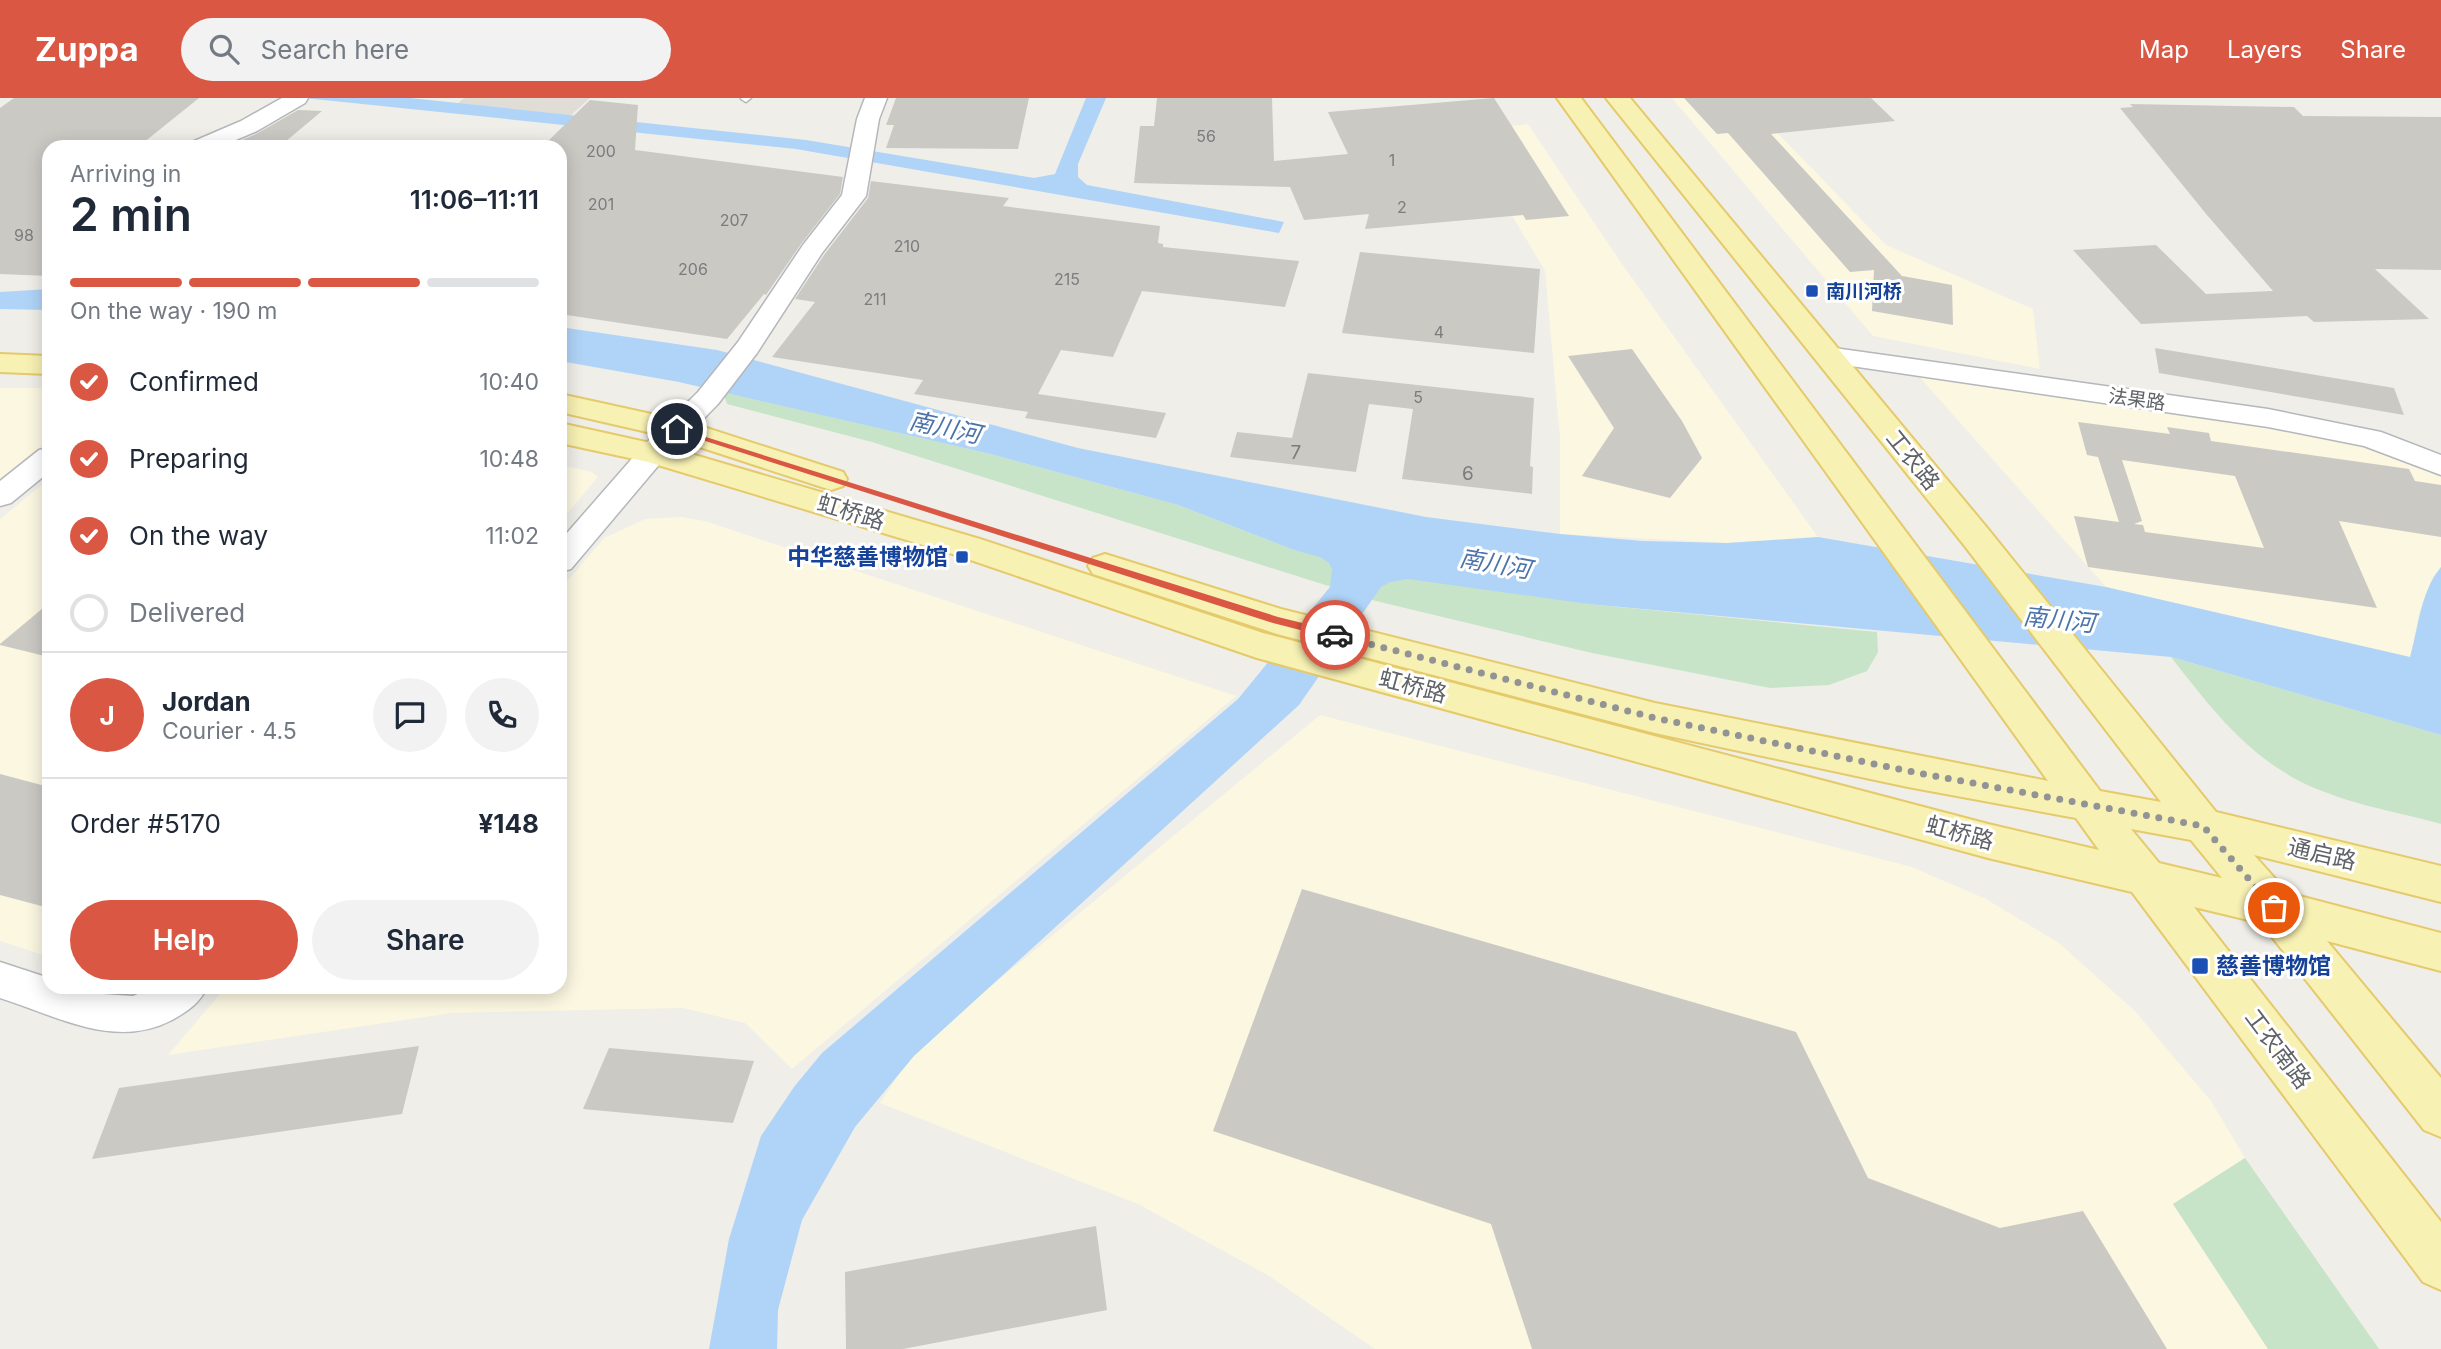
<!DOCTYPE html>
<meta charset="utf-8">
<style>
body{margin:0;font-family:Inter,"Noto Sans SC",sans-serif;background:#f2f2f3;color:#1f2937;height:100vh;display:flex;flex-direction:column;font-size:26px;white-space:nowrap}
*{box-sizing:border-box;margin:0}
p{font-size:23px;color:#747a83}
.icon{flex:none;width:38px;height:38px;fill:none;stroke:currentColor;stroke-width:2;stroke-linecap:round;stroke-linejoin:round}
.map{position:relative;flex:1;overflow:hidden}
.panel{position:absolute;left:42px;top:42px;width:525px;height:854px;display:flex;flex-direction:column;background:#fff;border-radius:21px;box-shadow:0 4px 18px #0003}
.panel>*{flex:none}
.pin{position:absolute;display:grid;place-items:center;width:60px;height:60px;color:#fff;margin:-30px;border:4px solid #fff;border-radius:50%;box-shadow:0 2px 7px #0007}
.courier{position:absolute;display:grid;place-items:center;width:70px;height:70px;margin:-35px;border:5px solid #da5843;border-radius:50%;background:#fff;color:#222;box-shadow:0 2px 9px #0007}
.summary em{font-style:normal;font-weight:600}
.summary div{display:flex;flex-direction:column-reverse}
.summary{display:flex;align-items:center;justify-content:space-between;height:119px;padding:0 28px}
h1{font-size:46px;font-weight:600;line-height:52px}
.bar{display:grid;grid-template-columns:repeat(4,1fr);gap:10px 7px;align-content:center;height:84px;padding:0 28px}
.bar i{height:9px;border-radius:5px;background:#e0e1e3}
.bar .current{background:#da5843}
.bar p{grid-column:span 4}
.line{display:flex;align-items:center;gap:18px;padding:0 28px;border-top:2px solid #e0e1e3}
.line div{flex:1}
.round{display:grid;place-items:center;flex:none;width:74px;height:74px;border-radius:37px;background:#f2f2f3}
ol{padding:0 28px;list-style:none}
li{display:flex;align-items:center;gap:21px;height:77px}
li p{margin-inline-start:auto}
li .icon{padding:7px;border-radius:50%;background:#da5843;color:#fff;stroke-width:4}
li:last-child{color:#747a83}
li i{width:38px;height:38px;border:4px solid #e0e1e3;border-radius:50%}
.cta{display:flex;gap:14px;margin-top:auto;padding:14px 28px}
.cta a{flex:1;height:80px;border-radius:42px;background:#da5843;color:#fff;font-size:28px;font-weight:600;line-height:80px;text-align:center}
.cta a+a{background:#f2f2f3;color:#1f2937}
header{display:flex;align-items:center;gap:42px;box-sizing:border-box;height:98px;padding:0 35px;background:#da5843;color:#fff}
header strong{font-size:33px}
nav{display:flex;gap:38px;margin-inline-start:auto;font-size:24px}
.search{width:490px;height:63px;background:#f2f2f3;display:flex;align-items:center;gap:18px;box-sizing:border-box;padding:0 24px;border-radius:38px;color:#747a83;font-size:26px}
.map>svg:first-child{display:block}
.commercial{fill:#fbf7e1}
.education{fill:#dfddd6}
.green{fill:#c7e4c8}
.water{fill:#b0d4f7}
.building{fill:#cbc9c4;fill-rule:evenodd}
.lines{fill:none;stroke-linecap:round;stroke-linejoin:round}
.service-casing{stroke:#b4b7bb;stroke-width:3}
.minor-casing{stroke:#b4b7bb;stroke-width:3}
.primary-casing{stroke:#e5ca6b;stroke-width:4}
.service{fill:#fff;fill-rule:evenodd}
.minor{fill:#fff;fill-rule:evenodd}
.primary{fill:#f8f1b4;fill-rule:evenodd}
.route{fill:#da5843}
.done{stroke:#919394;stroke-width:7;stroke-dasharray:0 12.6}
.transit-dot{fill:#1a4fb4;stroke:#fff;stroke-width:2.5}
.labels{text-anchor:middle;stroke-width:6;stroke-linejoin:round;paint-order:stroke}
.far-number-label{font-size:16px;fill:#7a7c7e}
.far-transit-label{font-size:19px;font-weight:bold;fill:#164399;stroke:#fff;text-anchor:start}
.far-street-label{font-size:19px;fill:#5f6266;stroke:#fff}
.number-label{font-size:19px;fill:#7a7c7e}
.street-label{font-size:23px;fill:#5f6266;stroke:#fff}
.transit-label{font-size:23px;font-weight:bold;fill:#164399;stroke:#fff;text-anchor:end}
.water-label{font-size:24px;font-style:italic;fill:#4c74a9;stroke:#fff}
</style>
<header>
<strong>Zuppa</strong>
<div class="search"><svg class="icon" aria-label="search" viewBox="0 0 24 24"><circle cx="10" cy="10" r="6"/><path d="M15 15l6 6"/></svg>Search here</div>
<nav><a>Map</a><a>Layers</a><a>Share</a></nav>
</header>
<div class="map">
<svg width="2441" height="1251" viewBox="0 0 2441 1251">
<rect width="100%" height="100%" fill="#efeee8"/>
<g class="commercial">
<polygon points="1672,0 1744,0 1886,147 2033,211 2040,271 1873,238"/>
<polygon points="1528,26 1622,166 1818,439 1726,445 1560,436 1560,340 1545,173 1462,33"/>
<polygon points="1915,274 2317,335 2383,350 2441,376 2441,469 2432,480 2420,512 2410,559 2106,489"/>
<polygon points="0,290 49,290 49,342 0,381"/>
<polygon points="560,367 592,374 598,379 560,424"/>
<polygon points="49,381 49,859 0,843 0,421"/>
<polygon points="681,419 705,423 1236,598 792,971 745,925 683,910 452,915 168,957 226,889 560,889 560,492 604,440 645,421"/>
<polygon points="1320,617 1912,769 1986,801 2059,845 2135,913 2211,1003 2245,1060 2173,1106 2268,1251 1375,1251 1269,1178 1138,1106 880,1005 917,949"/>
</g>
<polygon class="education" points="464,0 590,0 570,18 457,6"/>
<g class="green">
<polygon points="723,294 990,356 1178,407 1294,452 1588,506 1877,534 1878,554 1867,573 1829,587 1770,590 1592,555 1376,503 872,344 727,306"/>
<path d="M2171,559L2441,637V726C2402,715 2359,708 2322,693C2254,667 2214,614 2171,559Z"/>
<polygon points="2245,1060 2379,1251 2268,1251 2173,1106"/>
</g>
<g class="water">
<polygon points="304,0 410,0 806,42 1034,80 1055,76 1086,0 1106,0 1078,66 1078,79 1087,87 1284,124 1279,135 796,51"/>
<polygon points="49,191 49,212 0,211 0,194"/>
<path d="M560,229L717,252L1078,350L1426,419L1560,436L1643,443L1727,445L1818,439L2106,489L2410,559C2419,528 2420,495 2441,469V637L2171,559L1588,506L1408,481L1390,484L1381,489L1299,607L914,958L855,1029L802,1122L778,1212L777,1251H709L729,1141L761,1038L794,989L822,955L1238,601L1330,489L1332,471L1329,465L1320,459L1294,452L1178,407L990,356L679,284L560,263Z"/>
</g>
<g class="building">
<polygon points="14,0 199,0 138,49 49,49 49,178 0,176 0,10"/>
<polygon points="896,0 1029,0 1018,51 886,50 894,27 886,27"/>
<polygon points="1157,0 1272,0 1274,63 1348,56 1328,14 1494,0 1569,118 1526,122 1523,117 1365,131 1369,116 1304,122 1290,89 1134,85 1140,28 1154,28"/>
<polygon points="1684,0 1871,0 1895,23 1771,36 1902,178 1952,187 1953,227 1872,213 1874,172 1850,174 1728,35 1717,36"/>
<polygon points="590,2 638,7 635,52 843,79 840,96 801,146 766,197 764,196 727,241 560,216 560,49 542,49"/>
<polygon points="2130,6 2294,9 2303,18 2441,19 2441,172 2375,171 2429,221 2314,224 2307,218 2141,226 2073,152 2156,147 2206,196 2273,193 2207,117 2120,10 2133,9"/>
<polygon points="298,12 322,13 279,49 226,49 258,35"/>
<polygon points="871,83 1009,100 1003,108 1160,128 1158,145 1163,146 1163,149 1299,163 1285,209 1142,193 1113,259 1061,252 1038,296 1166,315 1156,340 1025,320 1028,314 914,296 923,282 772,259 815,204 795,201 824,157 868,100"/>
<polygon points="1360,154 1540,171 1534,255 1342,235"/>
<polygon points="2155,250 2394,290 2404,317 2159,275"/>
<polygon points="1632,251 1682,323 1702,360 1670,400 1582,378 1614,330 1568,258"/>
<polygon points="1308,275 1534,300 1530,368 1533,369 1532,396 1402,381 1413,311 1369,306 1356,374 1230,359 1237,334 1292,340"/>
<path d="M2078,324L2170,336L2167,329L2209,335L2211,343L2409,371L2415,383L2441,387V439L2339,423L2377,510L2088,469L2074,418L2119,424L2098,359L2087,357ZM2122,362L2235,378L2264,450L2145,434L2143,427L2134,426L2142,423Z"/>
<polygon points="49,505 49,559 0,547 0,546"/>
<polygon points="0,676 49,689 49,810 0,797"/>
<polygon points="1302,791 1796,934 1868,1080 2000,1130 2083,1113 2167,1251 1532,1251 1491,1126 1213,1033"/>
<polygon points="419,948 402,1016 92,1061 119,990"/>
<polygon points="609,950 754,963 733,1025 583,1011"/>
<polygon points="1096,1128 1107,1212 903,1251 846,1251 845,1174"/>
</g>
<g class="lines">
<defs>
<polygon id="service" points="751,0 746,4 741,1 741,0"/>
<g id="minor">
<polygon points="282,0 308,0 305,5 257,33 219,49 189,49 192,44 241,23"/>
<polygon points="865,0 887,0 879,21 866,98 822,155 757,255 718,306 663,362 571,471 560,474 560,443 643,348 698,294 738,244 803,147 842,97 857,21"/>
<polygon points="1827,249 2268,311 2381,334 2441,357 2441,377 2364,348 2268,329 1817,263 1814,257 1817,251"/>
<polygon points="49,350 49,374 11,405 0,408 0,383 39,352"/>
<path d="M0,864L49,880V889H77L103,896L133,898L154,889H207C200,905 188,913 172,922C115,952 57,918 0,900Z"/>
</g>
<g id="primary">
<path d="M1557,0H1581L2100,693L2161,704L1964,447L1606,0H1630L1988,431L2216,714L2441,768V804L2254,757L2288,795L2441,835V873L2327,843L2441,980V1039L2424,1032L2261,825L2194,809L2441,1124V1192L2423,1184L2132,794L1988,760L1257,560L956,457L648,364L560,345V325L664,348L980,441L1263,535L1988,726L2099,752L2076,720L1908,689L1655,635L1277,536L1093,476L1088,468L1093,460L1105,456L1281,511L1655,605L2048,683ZM2131,731L2191,742L2222,780L2159,765Z"/>
<polygon points="0,256 49,258 49,276 0,274"/>
<polygon points="560,296 688,324 843,374 847,381 843,388 831,392 669,339 560,314"/>
</g>
</defs>
<use href="#service" class="service-casing"/>
<use href="#minor" class="minor-casing"/>
<use href="#primary" class="primary-casing"/>
<use href="#service" class="service"/>
<use href="#minor" class="minor"/>
<use href="#primary" class="primary"/>
</g>
<polygon class="route" points="674,329 1278,519 1339,534 1340,537 1335,541 1273,525 674,333"/>
<g class="lines">
<polyline class="done" points="1335,537 1655,620 1908,673 2203,728 2274,810"/>
</g>
<g class="transit-dot">
<rect x="1805" y="186" width="14" height="14" rx="3.5"/>
<rect x="955" y="452" width="14" height="14" rx="3.5"/>
<rect x="2191" y="859" width="18" height="18" rx="3.5"/>
</g>
<g class="labels">
<g class="far-number-label">
<text x="1206" y="44">56</text>
<text x="601" y="59">200</text>
<text x="1392" y="68">1</text>
<text x="601" y="112">201</text>
<text x="1402" y="115">2</text>
<text x="734" y="128">207</text>
<text x="24" y="143">98</text>
<text x="907" y="154">210</text>
<text x="693" y="177">206</text>
<text x="1067" y="187">215</text>
<text x="875" y="207">211</text>
<text x="1439" y="240">4</text>
<text x="1418" y="305">5</text>
</g>
<g class="far-transit-label">
<text x="1826" y="200">南川河桥</text>
</g>
<g class="far-street-label">
<text transform="translate(2137 301) rotate(8)" y="7">法果路</text>
</g>
<g class="number-label">
<text x="1296" y="361">7</text>
<text x="1468" y="382">6</text>
</g>
<g class="street-label">
<text transform="translate(1913 362) rotate(51)" y="8">工农路</text>
<text transform="translate(851 414) rotate(17)" y="8">虹桥路</text>
<text transform="translate(1413 588) rotate(15)" y="8">虹桥路</text>
<text transform="translate(1960 735) rotate(15)" y="8">虹桥路</text>
<text transform="translate(2322 756) rotate(13)" y="8">通启路</text>
<text transform="translate(2278 951) rotate(53)" y="8">工农南路</text>
</g>
<g class="transit-label">
<text x="948" y="467">中华慈善博物馆</text>
<text x="2216" y="876" text-anchor="start">慈善博物馆</text>
</g>
<g class="water-label">
<text transform="translate(945 330) rotate(12)" y="8">南川河</text>
<text transform="translate(1495 466) rotate(10)" y="8">南川河</text>
<text transform="translate(2059 522) rotate(6)" y="8">南川河</text>
</g>
</g>
</svg>
<div class="pin" style="left:2274px;top:810px;background:#ea580c"><svg class="icon" aria-label="bag" viewBox="0 0 24 24"><path d="M5 8h14l-1 12H6zM9 8a3 3 0 0 1 6 0"/></svg></div>
<div class="pin" style="left:677px;top:331px;background:#1f2937"><svg class="icon" aria-label="home" viewBox="0 0 24 24"><path d="M3 11l9-7 9 7M6 9v11h12V9"/></svg></div>
<div class="courier" style="left:1335px;top:537px"><svg class="icon" aria-label="car" viewBox="0 0 24 24"><path d="M5 17H2v-5l4-1 3-4h7l3 4 3 1v5h-3M9 17h6M6 11h13"/><circle cx="7" cy="17" r="2"/><circle cx="17" cy="17" r="2"/></svg></div>
<section class="panel">
<div class="summary"><div><h1>2 min</h1><p>Arriving in</p></div><em>11:06–11:11</em></div>
<div class="bar"><i class="current"></i><i class="current"></i><i class="current"></i><i></i><p>On the way · 190 m</p></div>
<ol>
<li><svg class="icon" aria-label="check" viewBox="0 0 24 24"><path d="M5 12l5 5 9-10"/></svg>Confirmed<p>10:40</p></li>
<li><svg class="icon" aria-label="check" viewBox="0 0 24 24"><path d="M5 12l5 5 9-10"/></svg>Preparing<p>10:48</p></li>
<li><svg class="icon" aria-label="check" viewBox="0 0 24 24"><path d="M5 12l5 5 9-10"/></svg>On the way<p>11:02</p></li>
<li><i></i>Delivered</li>
</ol>
<div class="line" style="height:126px"><b class="round" style="background:#da5843;color:#fff">J</b><div><b>Jordan</b><p>Courier · 4.5</p></div><a class="round"><svg class="icon" aria-label="chat" viewBox="0 0 24 24"><path d="M4 5h16v11H9l-5 4z"/></svg></a><a class="round"><svg class="icon" aria-label="phone" viewBox="0 0 24 24"><path d="M5 4h4l2 5-3 2q2 4 5 5l2-3 5 2v4C11 20 4 13 5 4z"/></svg></a></div>
<div class="line" style="height:91px"><div>Order #5170</div><b>¥148</b></div>
<div class="cta"><a>Help</a><a>Share</a></div>
</section>
</div>
